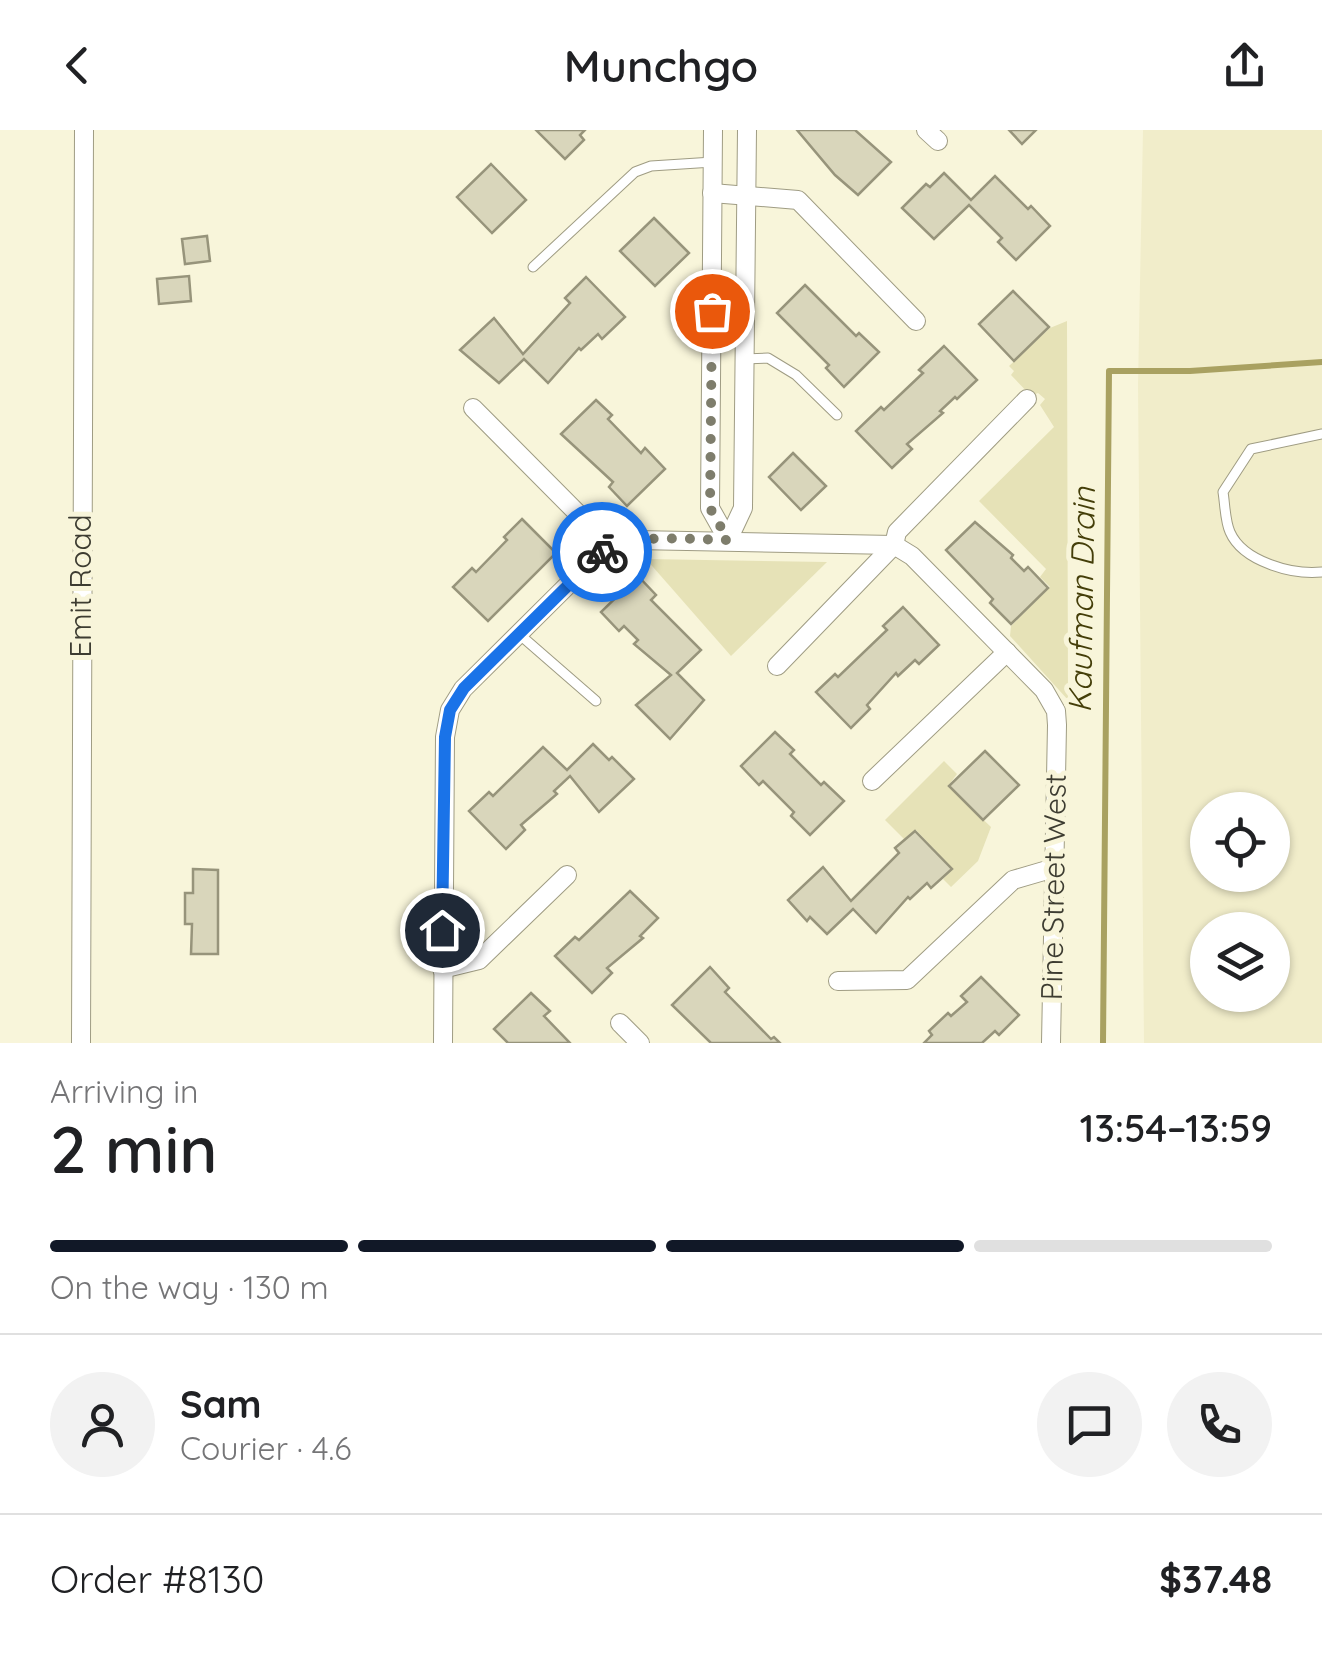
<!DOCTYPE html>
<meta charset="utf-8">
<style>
body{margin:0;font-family:Quicksand,sans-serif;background:#f2f2f2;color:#202124;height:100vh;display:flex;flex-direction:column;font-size:38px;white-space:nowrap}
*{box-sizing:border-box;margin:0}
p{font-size:32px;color:#757577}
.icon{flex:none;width:55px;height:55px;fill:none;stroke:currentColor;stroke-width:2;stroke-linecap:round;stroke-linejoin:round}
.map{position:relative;height:913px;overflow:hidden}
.side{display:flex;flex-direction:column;background:#fff;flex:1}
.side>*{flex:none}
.tools{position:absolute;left:1190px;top:662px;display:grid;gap:20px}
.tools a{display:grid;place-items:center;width:100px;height:100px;border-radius:50%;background:#fff;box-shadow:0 2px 8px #0004;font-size:50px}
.pin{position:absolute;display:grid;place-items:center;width:85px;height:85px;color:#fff;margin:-42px;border:5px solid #fff;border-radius:50%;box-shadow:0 2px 10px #0007}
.courier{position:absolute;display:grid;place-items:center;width:100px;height:100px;margin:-50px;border:8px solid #1a73e8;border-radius:50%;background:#fff;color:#222;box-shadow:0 2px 12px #0007}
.overview em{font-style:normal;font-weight:600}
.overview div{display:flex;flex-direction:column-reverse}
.overview{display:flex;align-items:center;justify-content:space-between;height:170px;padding:0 50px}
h1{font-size:65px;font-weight:600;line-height:75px}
.bar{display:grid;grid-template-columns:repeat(4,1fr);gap:15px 10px;align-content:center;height:120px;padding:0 50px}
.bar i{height:12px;border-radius:8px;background:#e0e0e0}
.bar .current{background:#111827}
.bar p{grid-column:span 4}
.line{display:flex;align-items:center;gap:25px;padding:0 50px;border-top:2px solid #e0e0e0}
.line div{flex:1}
.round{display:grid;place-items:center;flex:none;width:105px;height:105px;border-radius:52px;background:#f2f2f2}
header{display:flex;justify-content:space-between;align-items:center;height:130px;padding:0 50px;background:#fff;font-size:45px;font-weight:600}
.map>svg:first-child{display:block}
.built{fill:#f1edca;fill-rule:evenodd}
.green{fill:#e6e2b7}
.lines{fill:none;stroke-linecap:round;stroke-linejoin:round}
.stream{stroke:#a9a161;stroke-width:6}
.building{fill:#d9d6bb;stroke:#97947b;stroke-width:2.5}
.lane-casing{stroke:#9f9c83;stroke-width:11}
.street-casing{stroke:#9f9c83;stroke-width:20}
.lane{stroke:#fff;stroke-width:9}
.street{stroke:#fff;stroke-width:18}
.done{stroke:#7e7d6c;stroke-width:10;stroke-dasharray:0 18}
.route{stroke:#1a73e8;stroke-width:12}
.labels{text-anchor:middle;stroke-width:10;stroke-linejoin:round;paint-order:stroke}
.street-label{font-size:30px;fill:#3d3c31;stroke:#f8f5da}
.water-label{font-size:32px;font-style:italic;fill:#443e09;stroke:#f8f5da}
</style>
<header><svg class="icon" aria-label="back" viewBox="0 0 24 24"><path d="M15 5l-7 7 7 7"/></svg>Munchgo<svg class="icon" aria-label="share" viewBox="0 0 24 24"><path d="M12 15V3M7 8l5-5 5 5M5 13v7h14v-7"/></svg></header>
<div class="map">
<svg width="1322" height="913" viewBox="0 0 1322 913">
<rect width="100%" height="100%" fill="#f8f5da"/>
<path class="built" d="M1143,0H1322V913H1144L1138,255ZM1208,680H1272V745H1208ZM1208,800H1272V865H1208Z"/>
<g class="green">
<polygon points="1067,191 1068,570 1010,506 1011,496 1050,457 1040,447 1046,439 979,371 1054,297 1040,275 1045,269 1038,263 1031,266 1011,245 1014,241 1009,236 1050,198"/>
<polygon points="646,429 827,432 731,526"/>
<polygon points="944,631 957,644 948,656 991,697 978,731 951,757 943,749 953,739 916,700 904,709 885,690"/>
</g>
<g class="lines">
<polyline class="stream" points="1103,913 1109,241 1190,241 1322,232"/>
</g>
<g class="building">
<polygon points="536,0 585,0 580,5 584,10 565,29"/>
<polygon points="797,0 855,0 891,32 858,65 835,45"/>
<polygon points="1009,0 1036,0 1022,14"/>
<polygon points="491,34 526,70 492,103 457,67"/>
<polygon points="944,43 971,70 995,46 1028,79 1031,76 1050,96 1016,130 998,112 1002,108 969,75 934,109 902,78 926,54 930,57"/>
<polygon points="654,88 689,123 655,156 620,121"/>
<polygon points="207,106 210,131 185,134 182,109"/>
<polygon points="189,146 191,171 159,174 157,149"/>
<polygon points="586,147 625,187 602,209 598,204 581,220 579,218 548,253 524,229 499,253 460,220 494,188 523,224 570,173 565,168"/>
<polygon points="805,155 856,206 859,203 879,222 844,257 826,238 829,235 777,183"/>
<polygon points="1013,161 1049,197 1014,231 979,194"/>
<polygon points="944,216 977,250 957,269 955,267 940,281 943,283 907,314 912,319 892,338 856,301 881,277 884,280 923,243 919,240"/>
<polygon points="596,270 612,285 608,289 641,323 645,318 665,339 627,376 609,357 613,352 561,304"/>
<polygon points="793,323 826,356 801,380 769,347"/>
<polygon points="522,389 556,423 488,491 453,457 472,438 476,442 507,410 504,407"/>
<polygon points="975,392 1013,425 1011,428 1024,441 1028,437 1048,458 1011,494 990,473 993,469 946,420"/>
<polygon points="638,446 656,465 651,470 701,520 677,543 704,570 670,609 636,575 671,545 634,514 638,510 624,496 619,501 601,482"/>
<polygon points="903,477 939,515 919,534 915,530 898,546 896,543 867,575 870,579 851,598 816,562 835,544 838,547 887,500 883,496"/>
<polygon points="775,602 794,620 790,624 821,655 824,652 844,671 810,705 791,686 794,682 763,651 759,655 741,636"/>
<polygon points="593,614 609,630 612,627 634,649 599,682 570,646 554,661 557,664 521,695 525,700 506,719 469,681 489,662 493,666 543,617 567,640"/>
<polygon points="985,621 1019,655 983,690 949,656"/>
<polygon points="915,701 952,739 931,758 927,753 910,769 908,767 876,803 853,779 827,804 810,787 807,791 788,770 823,737 851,771 899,723 895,718"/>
<polygon points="193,739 218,740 218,824 191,824 192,794 185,794 185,763 193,763"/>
<polygon points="630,761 658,788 640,806 643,808 607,838 612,843 592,863 555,826 575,807 579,810"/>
<polygon points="710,837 729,858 725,862 771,909 774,907 780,913 711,913 672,875"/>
<polygon points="981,847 1019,885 999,905 995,901 982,913 924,913 932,905 929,901 948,883 951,886 967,872 961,866"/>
<polygon points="531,863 550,881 544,886 570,913 508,913 494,899"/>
</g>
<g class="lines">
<defs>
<g id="lane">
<polyline points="533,137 635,42 651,36 713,32"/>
<polyline points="744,229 768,228 796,245 837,285"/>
<path d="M1322,304L1251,319L1223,362C1225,374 1225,391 1230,402C1243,432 1293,445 1322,442"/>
<polyline points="519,504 596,571"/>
</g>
<g id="street">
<polyline points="713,0 710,378 728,410"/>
<polyline points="926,0 938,11"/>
<polyline points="712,63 798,70 916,191"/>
<polyline points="473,278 610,416"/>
<polyline points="728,410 743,378 747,0"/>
<polyline points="777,536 894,415 897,402 1027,269"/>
<polyline points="872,651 1007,522"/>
<polyline points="442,839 479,830 567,745"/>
<polyline points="838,851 907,850 1013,750 1054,738"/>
<polyline points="620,893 640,913"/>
<polyline points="81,913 84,0"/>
<polyline points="443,913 445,607 450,580 463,559 590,433 610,416 636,410 894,415 912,426 1044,560 1056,581 1057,595 1051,913"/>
</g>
</defs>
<use href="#lane" class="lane-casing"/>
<use href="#street" class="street-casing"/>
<use href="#lane" class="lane"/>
<use href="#street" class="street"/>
</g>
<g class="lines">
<path class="done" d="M602,422C630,402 694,410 728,410L710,378L712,181"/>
<polyline class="route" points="442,800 445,607 450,580 464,558 602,422"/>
</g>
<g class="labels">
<g class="street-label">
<text transform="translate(81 456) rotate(-90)" y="10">Emit Road</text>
<text transform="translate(1054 757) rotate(-89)" y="10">Pine Street West</text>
</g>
<g class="water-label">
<text transform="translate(1082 470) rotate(-89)" y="11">Kaufman Drain</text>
</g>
</g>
</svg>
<div class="tools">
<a><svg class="icon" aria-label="locate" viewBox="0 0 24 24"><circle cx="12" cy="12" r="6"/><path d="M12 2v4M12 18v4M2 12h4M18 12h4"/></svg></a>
<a><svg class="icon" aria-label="layers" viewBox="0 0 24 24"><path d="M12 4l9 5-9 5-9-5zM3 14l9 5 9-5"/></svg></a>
</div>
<div class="pin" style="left:712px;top:181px;background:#ea580c"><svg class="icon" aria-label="bag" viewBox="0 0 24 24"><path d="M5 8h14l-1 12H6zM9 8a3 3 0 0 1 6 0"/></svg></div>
<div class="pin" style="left:442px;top:800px;background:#1f2937"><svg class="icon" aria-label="home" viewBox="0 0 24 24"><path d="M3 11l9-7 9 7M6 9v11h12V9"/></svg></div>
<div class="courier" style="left:602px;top:422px"><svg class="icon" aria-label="bike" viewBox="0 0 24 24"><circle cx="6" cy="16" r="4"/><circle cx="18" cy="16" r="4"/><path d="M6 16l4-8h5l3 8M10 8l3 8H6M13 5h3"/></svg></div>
</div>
<section class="side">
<div class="overview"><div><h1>2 min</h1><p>Arriving in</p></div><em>13:54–13:59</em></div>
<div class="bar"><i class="current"></i><i class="current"></i><i class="current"></i><i></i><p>On the way · 130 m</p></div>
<div class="line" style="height:180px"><a class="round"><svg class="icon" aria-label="person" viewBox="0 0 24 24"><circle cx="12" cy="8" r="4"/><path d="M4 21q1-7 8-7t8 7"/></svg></a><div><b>Sam</b><p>Courier · 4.6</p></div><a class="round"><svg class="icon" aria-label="chat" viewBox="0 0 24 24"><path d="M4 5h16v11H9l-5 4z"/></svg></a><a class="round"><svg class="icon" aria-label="phone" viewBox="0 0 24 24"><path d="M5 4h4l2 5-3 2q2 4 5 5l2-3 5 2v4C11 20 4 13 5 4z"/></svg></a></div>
<div class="line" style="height:130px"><div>Order #8130</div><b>$37.48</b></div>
</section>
